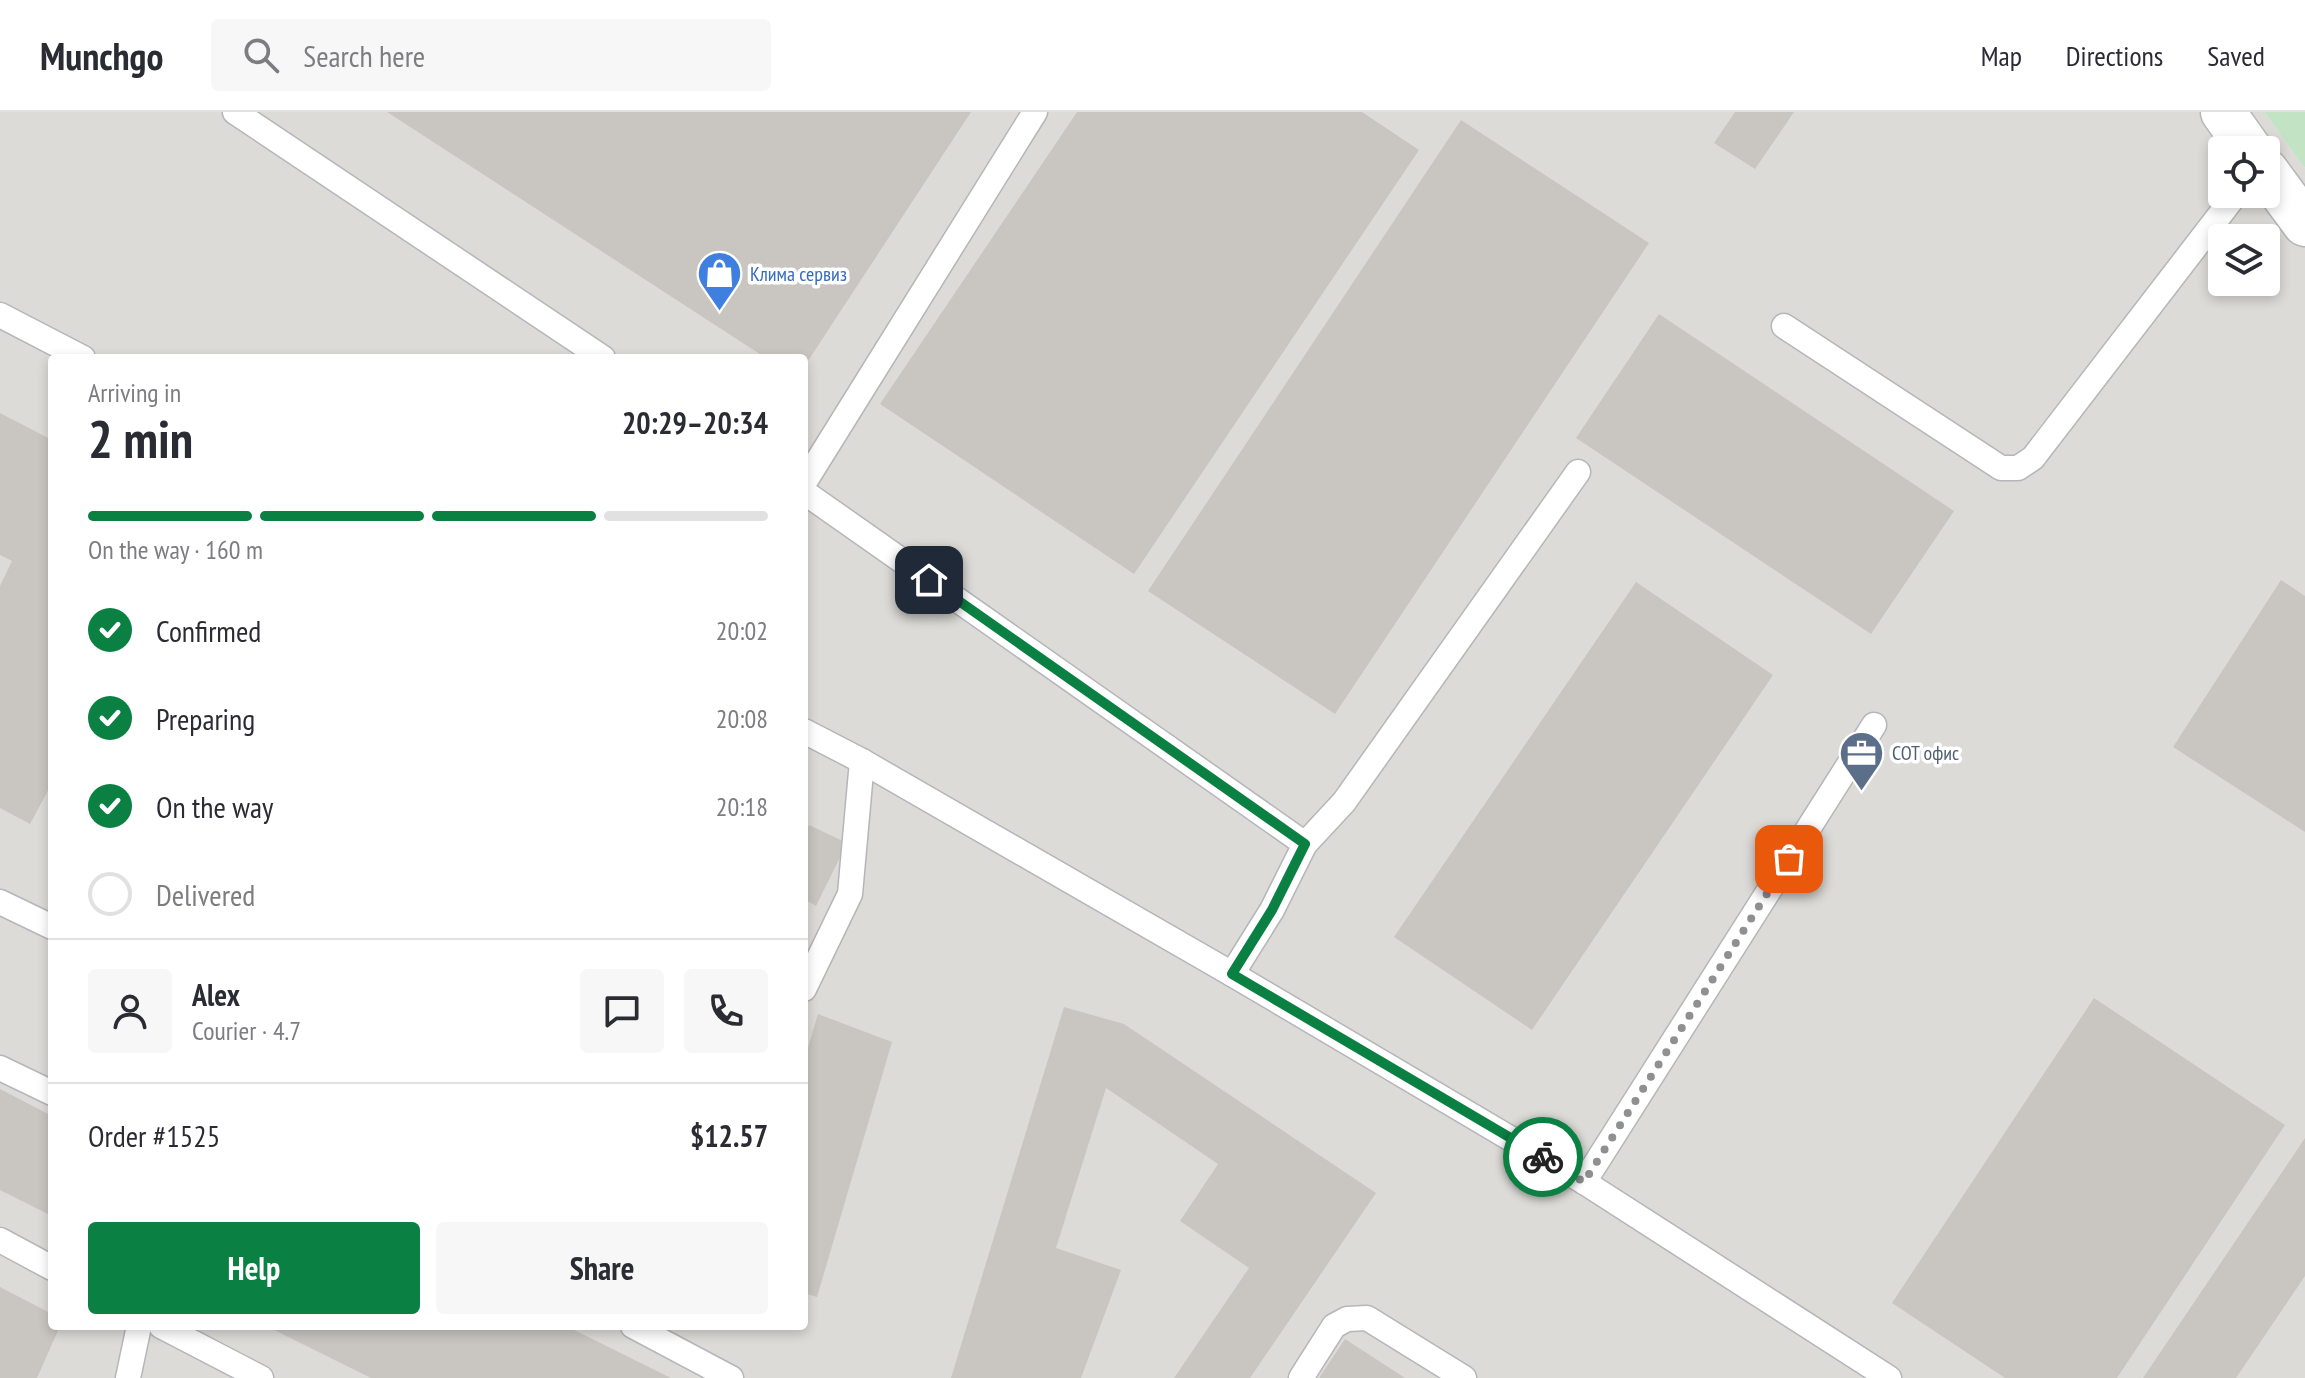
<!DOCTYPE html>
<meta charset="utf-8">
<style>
body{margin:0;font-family:"PT Sans Narrow",sans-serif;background:#f7f7f7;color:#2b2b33;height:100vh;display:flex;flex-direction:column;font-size:30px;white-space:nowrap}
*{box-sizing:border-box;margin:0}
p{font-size:26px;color:#7c7c81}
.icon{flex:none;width:44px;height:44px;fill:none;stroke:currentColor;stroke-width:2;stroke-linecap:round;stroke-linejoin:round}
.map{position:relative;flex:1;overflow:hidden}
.sheet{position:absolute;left:48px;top:242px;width:760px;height:976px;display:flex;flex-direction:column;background:#fff;border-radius:8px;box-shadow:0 4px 12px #0003}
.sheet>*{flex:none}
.fabs{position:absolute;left:2208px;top:24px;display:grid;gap:16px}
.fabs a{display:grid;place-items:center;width:72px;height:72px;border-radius:8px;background:#fff;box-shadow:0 4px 12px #0003;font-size:40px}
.pin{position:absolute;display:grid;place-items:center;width:68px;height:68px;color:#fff;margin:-34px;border-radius:16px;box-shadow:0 4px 12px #0006}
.courier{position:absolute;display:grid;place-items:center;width:80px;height:80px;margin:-40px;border:6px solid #0b8043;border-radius:50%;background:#fff;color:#222;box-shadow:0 2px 10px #0007}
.summary em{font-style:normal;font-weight:700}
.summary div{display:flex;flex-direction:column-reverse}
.summary{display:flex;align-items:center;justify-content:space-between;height:136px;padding:0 40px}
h1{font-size:52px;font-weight:700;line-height:60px}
.bar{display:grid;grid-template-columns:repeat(4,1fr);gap:12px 8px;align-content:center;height:96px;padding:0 40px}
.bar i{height:10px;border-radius:6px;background:#e1e1e2}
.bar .active{background:#0b8043}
.bar p{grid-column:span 4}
.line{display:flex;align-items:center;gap:20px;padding:0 40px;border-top:2px solid #e1e1e2}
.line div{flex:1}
.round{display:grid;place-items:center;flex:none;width:84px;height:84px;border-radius:8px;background:#f7f7f7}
ol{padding:0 40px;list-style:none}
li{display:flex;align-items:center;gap:24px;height:88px}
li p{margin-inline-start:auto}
li .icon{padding:8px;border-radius:50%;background:#0b8043;color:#fff;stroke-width:4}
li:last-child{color:#7c7c81}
li i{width:44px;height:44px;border:4px solid #e1e1e2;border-radius:50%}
.primary-button{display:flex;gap:16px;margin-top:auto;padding:16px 40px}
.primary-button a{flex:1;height:92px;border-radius:8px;background:#0b8043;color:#fff;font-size:32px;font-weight:700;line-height:92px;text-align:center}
.primary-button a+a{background:#f7f7f7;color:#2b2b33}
header{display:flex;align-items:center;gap:48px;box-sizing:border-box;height:112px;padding:0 40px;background:#fff;border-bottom:2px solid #e1e1e2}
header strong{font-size:38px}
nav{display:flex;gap:44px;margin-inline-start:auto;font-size:28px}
.search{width:560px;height:72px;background:#f7f7f7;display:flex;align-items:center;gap:20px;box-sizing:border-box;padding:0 28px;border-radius:8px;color:#7c7c81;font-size:30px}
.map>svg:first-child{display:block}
.industrial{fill:#dddbd7;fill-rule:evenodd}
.green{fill:#c3e3c5}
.building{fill:#c9c6c2}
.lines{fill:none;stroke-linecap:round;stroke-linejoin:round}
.lane-casing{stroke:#b5b6ba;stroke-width:27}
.street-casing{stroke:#b5b6ba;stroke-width:47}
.lane{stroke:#fff;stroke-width:24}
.street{stroke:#fff;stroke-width:44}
.done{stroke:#8f9091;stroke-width:8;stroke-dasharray:0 14.4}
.route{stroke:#0b8043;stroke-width:10}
.labels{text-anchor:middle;stroke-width:7;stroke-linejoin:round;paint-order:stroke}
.shop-label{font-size:20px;fill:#366cbe;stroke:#fff;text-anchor:start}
.service-label{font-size:20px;fill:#4e5e75;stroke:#fff;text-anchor:start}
</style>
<header>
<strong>Munchgo</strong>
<div class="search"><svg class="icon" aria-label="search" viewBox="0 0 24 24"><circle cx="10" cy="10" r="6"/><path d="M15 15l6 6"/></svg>Search here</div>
<nav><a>Map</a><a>Directions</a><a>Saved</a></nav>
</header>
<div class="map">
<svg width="2305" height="1266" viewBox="0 0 2305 1266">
<rect width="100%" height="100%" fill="#eeece5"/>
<path class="industrial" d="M0,0H2264L2305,56V1266H0ZM2222,38H2266V82H2222ZM2222,126H2266V170H2222ZM52,246H804V1214H52Z"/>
<polygon class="green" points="2264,0 2305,0 2305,56"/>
<g class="building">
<polygon points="387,0 971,0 804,255 804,246 766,246"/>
<polygon points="1077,0 1362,0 1419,38 1134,462 880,292"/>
<polygon points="1735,0 1794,0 1755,57 1714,31"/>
<polygon points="1461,8 1649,131 1335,602 1148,479"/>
<polygon points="1659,202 1954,399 1871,522 1576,326"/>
<polygon points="0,301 52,328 52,671 30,712 0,696 0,474 12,449 0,443"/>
<polygon points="2281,468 2305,484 2305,720 2173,635"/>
<polygon points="1636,470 1773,563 1532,918 1394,825"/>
<polygon points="809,713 847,731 816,794 804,787 804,723"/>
<polygon points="2094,886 2285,1013 2117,1266 2005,1266 1892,1191"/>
<polygon points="1064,895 1124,912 1376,1081 1250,1266 1174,1266 1249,1156 1180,1109 1218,1052 1106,976 1056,1136 1121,1158 1081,1266 951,1266"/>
<polygon points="818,902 892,930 817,1185 804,1181 804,949"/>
<polygon points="0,977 52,1004 52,1104 0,1078"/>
<polygon points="2305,1026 2305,1164 2236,1266 2143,1266"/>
<polygon points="0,1175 52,1202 52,1214 60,1214 37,1266 0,1266"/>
<polygon points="266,1214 566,1214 671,1266 371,1266"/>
<polygon points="1345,1227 1405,1266 1319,1266"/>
</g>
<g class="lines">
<defs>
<g id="lane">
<polyline points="235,0 603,246"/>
<polyline points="0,203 83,246"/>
<polyline points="1784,214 2001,356 2018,356 2033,346 2236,82"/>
<polyline points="804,371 1035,0"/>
<polyline points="804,380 1305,732 1344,690 1578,360"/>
<polyline points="804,619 862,649 1232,862 1584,1070 1889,1266"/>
<polyline points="0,790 52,815"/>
<polyline points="1232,862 1272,798 1305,732"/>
<polyline points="804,877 850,782 862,649"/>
<polyline points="0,956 52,981"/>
<polyline points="1584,1070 1874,613"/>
<polyline points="0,1128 52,1156"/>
<polyline points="161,1214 261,1266"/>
<polyline points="633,1214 731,1266"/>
<polyline points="128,1266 139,1214"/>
<polyline points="1301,1266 1334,1214 1347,1207 1367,1206 1464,1266"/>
</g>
<g id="street">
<polyline points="2223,0 2250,38"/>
<polyline points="2266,59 2305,112"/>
</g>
</defs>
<use href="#lane" class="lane-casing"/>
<use href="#street" class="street-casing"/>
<use href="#lane" class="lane"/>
<use href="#street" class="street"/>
</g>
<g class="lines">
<polyline class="done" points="1543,1045 1584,1070 1789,747"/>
<polyline class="route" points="929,468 1305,732 1272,798 1232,862 1543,1045"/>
</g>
<defs>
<symbol id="shop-pin" viewBox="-11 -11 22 30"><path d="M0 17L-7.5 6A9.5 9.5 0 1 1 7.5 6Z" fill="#3f7fe0" stroke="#fff"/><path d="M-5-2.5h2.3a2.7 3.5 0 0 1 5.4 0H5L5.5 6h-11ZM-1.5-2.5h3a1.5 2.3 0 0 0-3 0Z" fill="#fff"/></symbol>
<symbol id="office-pin" viewBox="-11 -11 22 30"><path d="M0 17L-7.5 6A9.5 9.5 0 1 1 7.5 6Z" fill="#5c6f8a" stroke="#fff"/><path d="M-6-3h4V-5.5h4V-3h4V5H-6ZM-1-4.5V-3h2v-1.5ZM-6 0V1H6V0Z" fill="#fff"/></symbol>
</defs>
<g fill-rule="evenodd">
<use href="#shop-pin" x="694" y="136" width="51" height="69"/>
<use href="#office-pin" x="1836" y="616" width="51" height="69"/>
</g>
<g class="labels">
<g class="shop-label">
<text x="750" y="169">Клима сервиз</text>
</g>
<g class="service-label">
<text x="1892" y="648">СОТ офис</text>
</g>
</g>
</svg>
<div class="fabs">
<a><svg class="icon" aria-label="locate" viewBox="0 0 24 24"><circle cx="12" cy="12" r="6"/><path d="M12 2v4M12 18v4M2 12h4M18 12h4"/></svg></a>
<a><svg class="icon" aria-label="layers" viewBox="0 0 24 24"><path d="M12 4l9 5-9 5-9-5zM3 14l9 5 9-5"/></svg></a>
</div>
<div class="pin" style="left:1789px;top:747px;background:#ea580c"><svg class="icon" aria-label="bag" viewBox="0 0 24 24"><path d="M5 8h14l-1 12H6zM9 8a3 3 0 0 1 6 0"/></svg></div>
<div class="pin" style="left:929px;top:468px;background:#1f2937"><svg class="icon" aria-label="home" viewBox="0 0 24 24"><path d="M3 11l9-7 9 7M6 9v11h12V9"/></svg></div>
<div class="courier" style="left:1543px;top:1045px"><svg class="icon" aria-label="bike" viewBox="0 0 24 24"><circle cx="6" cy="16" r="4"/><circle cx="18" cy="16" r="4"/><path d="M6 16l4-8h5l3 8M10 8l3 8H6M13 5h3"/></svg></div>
<section class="sheet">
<div class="summary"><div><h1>2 min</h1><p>Arriving in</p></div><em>20:29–20:34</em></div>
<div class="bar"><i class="active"></i><i class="active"></i><i class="active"></i><i></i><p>On the way · 160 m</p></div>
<ol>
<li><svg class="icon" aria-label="check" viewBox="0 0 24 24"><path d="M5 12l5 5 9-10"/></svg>Confirmed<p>20:02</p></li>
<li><svg class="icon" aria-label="check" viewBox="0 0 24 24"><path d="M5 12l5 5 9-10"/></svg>Preparing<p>20:08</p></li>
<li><svg class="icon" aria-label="check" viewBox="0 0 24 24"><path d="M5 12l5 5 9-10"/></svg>On the way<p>20:18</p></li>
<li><i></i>Delivered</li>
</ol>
<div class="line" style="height:144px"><a class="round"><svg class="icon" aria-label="person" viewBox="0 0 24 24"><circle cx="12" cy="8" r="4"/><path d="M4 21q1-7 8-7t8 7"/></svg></a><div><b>Alex</b><p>Courier · 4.7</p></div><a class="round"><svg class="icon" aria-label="chat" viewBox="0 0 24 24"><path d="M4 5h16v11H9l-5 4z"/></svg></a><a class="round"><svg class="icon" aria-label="phone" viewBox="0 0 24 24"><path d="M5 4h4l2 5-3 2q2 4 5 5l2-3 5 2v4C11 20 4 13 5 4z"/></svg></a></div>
<div class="line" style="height:104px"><div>Order #1525</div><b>$12.57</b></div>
<div class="primary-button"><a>Help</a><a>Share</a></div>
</section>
</div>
